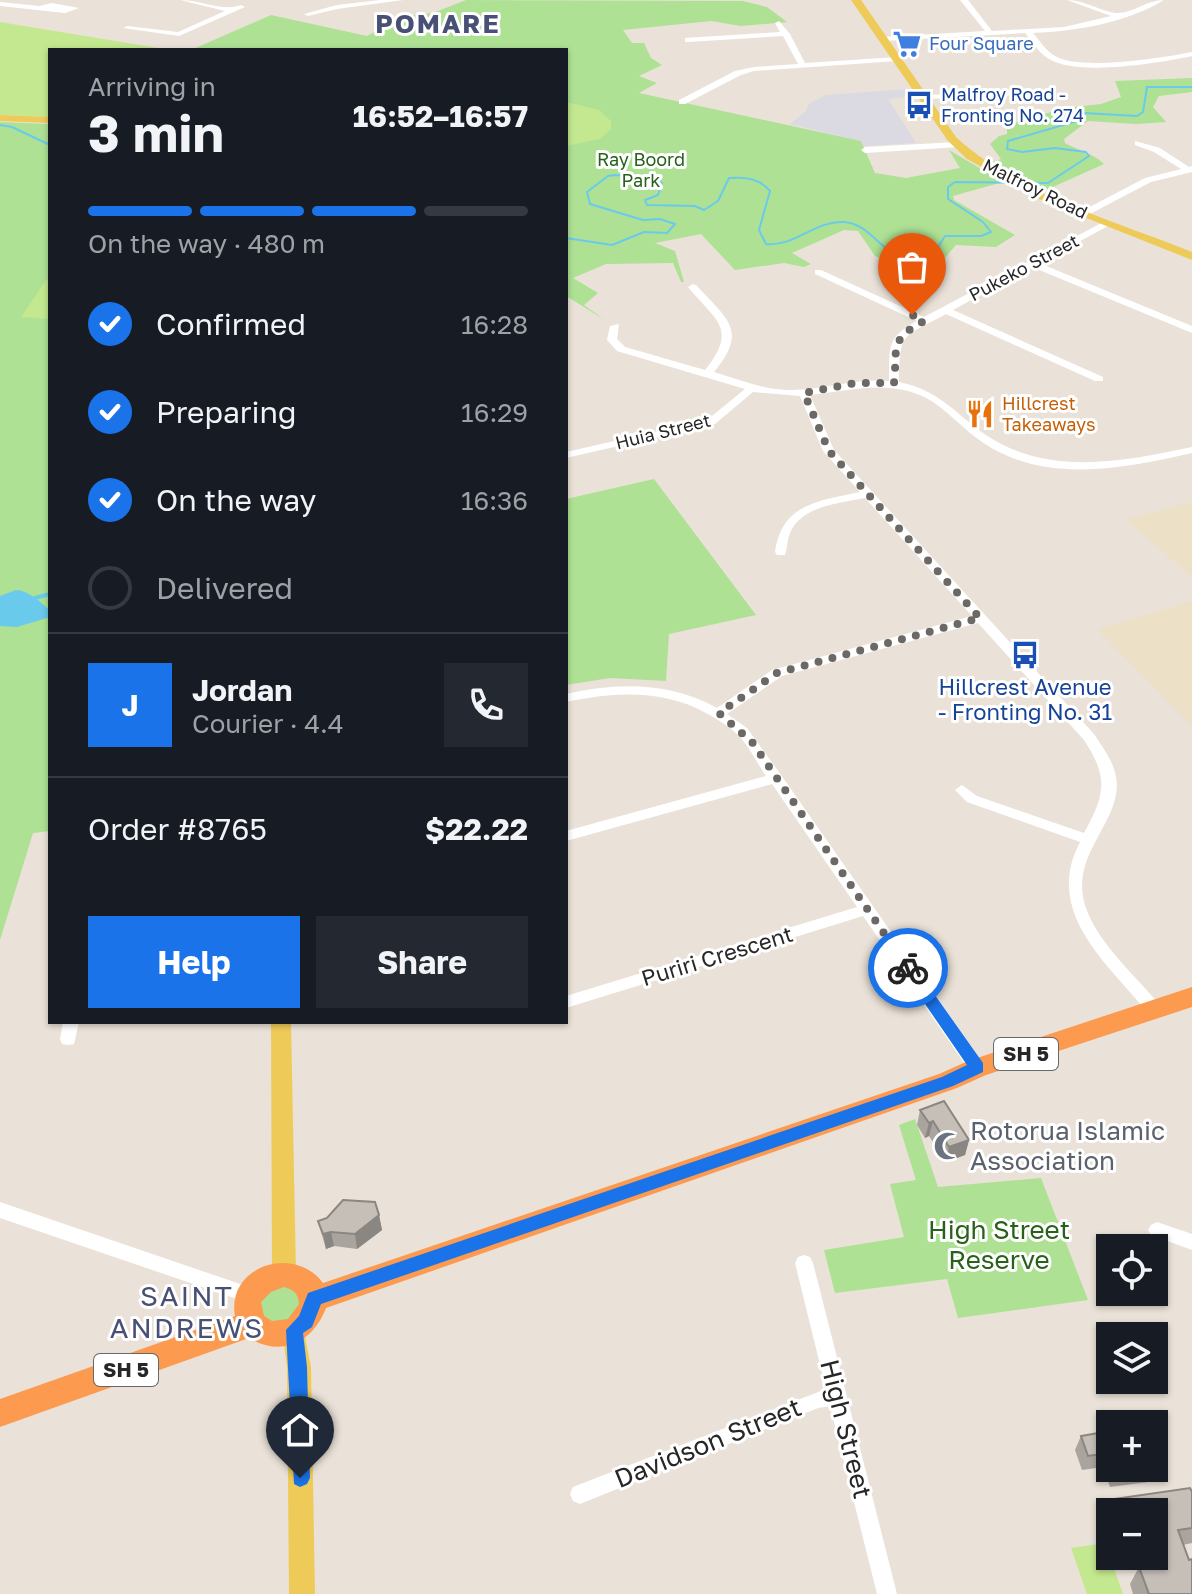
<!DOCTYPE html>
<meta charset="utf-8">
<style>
body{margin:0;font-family:"Golos Text",sans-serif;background:#242831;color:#f1f3f6;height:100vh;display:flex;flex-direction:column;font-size:30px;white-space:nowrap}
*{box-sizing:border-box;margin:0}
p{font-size:26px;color:#9ea1a6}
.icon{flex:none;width:44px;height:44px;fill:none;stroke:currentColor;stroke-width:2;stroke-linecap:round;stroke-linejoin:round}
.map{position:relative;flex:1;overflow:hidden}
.sheet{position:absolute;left:48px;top:48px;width:520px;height:976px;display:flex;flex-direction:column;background:#171b24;border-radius:0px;box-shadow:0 2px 6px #0004}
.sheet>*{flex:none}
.fabs{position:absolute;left:1096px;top:1234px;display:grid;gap:16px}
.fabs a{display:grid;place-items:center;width:72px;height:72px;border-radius:0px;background:#171b24;box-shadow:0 2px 6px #0004;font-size:40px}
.pin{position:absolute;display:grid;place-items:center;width:68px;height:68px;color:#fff;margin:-82px -34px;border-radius:50% 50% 50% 0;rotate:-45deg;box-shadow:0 0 8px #0007}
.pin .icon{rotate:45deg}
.courier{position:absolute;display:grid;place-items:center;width:80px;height:80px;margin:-40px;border:6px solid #1a73e8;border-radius:50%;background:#fff;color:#222;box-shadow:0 2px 10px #0007}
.head em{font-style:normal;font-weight:700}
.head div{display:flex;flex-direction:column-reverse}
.head{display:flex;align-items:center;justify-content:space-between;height:136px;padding:0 40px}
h1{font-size:52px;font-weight:700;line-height:60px}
.bar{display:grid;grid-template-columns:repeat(4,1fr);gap:12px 8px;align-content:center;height:96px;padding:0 40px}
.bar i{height:10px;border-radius:6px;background:#363941}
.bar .active{background:#1a73e8}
.bar p{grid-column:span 4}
.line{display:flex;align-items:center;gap:20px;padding:0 40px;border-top:2px solid #363941}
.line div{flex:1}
.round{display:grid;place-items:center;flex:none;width:84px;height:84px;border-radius:0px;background:#242831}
ol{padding:0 40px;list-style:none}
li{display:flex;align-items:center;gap:24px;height:88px}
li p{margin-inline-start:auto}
li .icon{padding:8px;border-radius:50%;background:#1a73e8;color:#fff;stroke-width:4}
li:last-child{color:#9ea1a6}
li i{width:44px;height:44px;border:4px solid #363941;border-radius:50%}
.button{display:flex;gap:16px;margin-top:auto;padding:16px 40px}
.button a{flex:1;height:92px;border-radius:0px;background:#1a73e8;color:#fff;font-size:32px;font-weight:700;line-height:92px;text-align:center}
.button a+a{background:#242831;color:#f1f3f6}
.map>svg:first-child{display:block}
.industrial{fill:#dbd9e1}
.education{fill:#ece0c6}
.green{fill:#aee194}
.pitch{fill:#c3e88f}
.water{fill:#6acaec}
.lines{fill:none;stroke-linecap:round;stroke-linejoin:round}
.stream-far2{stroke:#6acaec;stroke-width:2}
.stream-far1{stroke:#6acaec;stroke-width:3}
.stream{stroke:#6acaec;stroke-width:4}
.minor{fill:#fff;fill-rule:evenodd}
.major{fill:#eecb58;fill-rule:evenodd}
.highway{fill:#fc9a50;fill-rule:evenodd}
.wall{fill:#a9a49e}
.shaded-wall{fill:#8a8681}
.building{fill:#c5bfb8;stroke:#8a8681;stroke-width:2}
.route{fill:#1a73e8}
.done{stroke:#6b6865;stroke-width:8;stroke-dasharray:0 14.4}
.labels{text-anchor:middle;stroke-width:6;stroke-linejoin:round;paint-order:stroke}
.far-shop-label{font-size:18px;fill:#366cbe;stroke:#fff;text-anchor:start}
.far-transit-label{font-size:18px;fill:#164399;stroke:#fff;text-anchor:start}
.far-park-label{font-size:18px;fill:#286119;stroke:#fff}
.far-street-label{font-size:18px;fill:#272727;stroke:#fff}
.far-food-label{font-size:18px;fill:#c56008;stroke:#fff;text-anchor:start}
.shield{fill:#fff;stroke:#686868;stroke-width:2}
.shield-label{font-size:20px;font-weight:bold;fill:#272727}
.transit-label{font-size:22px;fill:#164399;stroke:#fff}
.street-label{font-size:22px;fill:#272727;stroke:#fff}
.far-district-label{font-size:26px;font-weight:bold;letter-spacing:2px;fill:#485076;stroke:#fff}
.near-worship-label{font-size:26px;fill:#5b616d;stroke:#fff;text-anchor:start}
.near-park-label{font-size:26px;fill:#286119;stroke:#fff}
.near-street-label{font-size:26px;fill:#272727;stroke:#fff}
.near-neighbourhood-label{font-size:28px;letter-spacing:2px;fill:#485076;stroke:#fff}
</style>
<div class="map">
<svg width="1192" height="1594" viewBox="0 0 1192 1594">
<rect width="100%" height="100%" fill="#eae2d8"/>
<polygon class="industrial" points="908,89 913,96 888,99 916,143 863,146 860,141 790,124 805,112 809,104 826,95"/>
<g class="education">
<polygon points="1192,502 1192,577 1126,519"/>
<polygon points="1192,601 1192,726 1097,629"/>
</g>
<g class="green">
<polygon points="466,0 743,1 767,7 787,22 741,26 711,21 623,30 632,43 644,43 651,58 662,65 639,76 657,83 639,93 861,141 875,173 906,178 960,168 949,150 1003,182 953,196 954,200 1015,235 996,247 956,245 944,259 914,273 875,256 858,231 844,230 792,253 811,264 804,267 784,263 735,270 701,234 655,243 675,251 684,282 681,282 673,263 606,264 573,278 598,293 584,305 605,320 566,296 566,50 191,50 271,15 367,36 403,16 433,13"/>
<path d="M1192,78V92L1159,96L1153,107L1166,122L1136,124L1088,121L1064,139L1065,143C1079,151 1093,153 1104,164L1044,191L992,162L1001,159L990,144L999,136L1007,134V125L1065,108L1101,104L1121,97L1115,81Z"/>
<polygon points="0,122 50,124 50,831 33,833 0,940"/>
<polygon points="654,479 756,615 669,634 666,681 610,678 566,685 566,499"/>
<polygon points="915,1119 938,1187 1041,1178 1088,1300 958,1318 947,1279 835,1293 824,1250 904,1237 890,1184 916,1180 899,1125"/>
<polygon points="290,1285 302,1299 295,1317 274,1324 262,1318 260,1299 270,1289"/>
</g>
<g class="pitch">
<polygon points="0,22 170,50 50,50 50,117 4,115 0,115"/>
<polygon points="566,102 599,110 611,121 611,129 600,139 566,146"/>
<polygon points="46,280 50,281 50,319 21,317"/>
<polygon points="1105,1543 1123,1594 1087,1594 1071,1548"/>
</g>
<path class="water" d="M16,590C30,591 40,602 50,610V617L17,627L0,626V596Z"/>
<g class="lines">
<g class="stream-far2">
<polyline points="0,125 12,127 50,145"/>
<path d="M566,238L612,245L644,232L667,233L675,224L660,219L643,220L590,204L587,192L608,176L615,175L654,178L662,183L658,195L645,200L647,205L695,206L704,210L718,201L729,178C745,177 759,178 770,191L759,230L766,244C795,247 816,220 844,222C872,224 881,256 909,258"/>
<polyline points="917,258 933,255 945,236 981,236 991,232 983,222 948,199 948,187 955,182 1048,183 1089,156 1086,152 1055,148 1022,152 1007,149 1008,141 1077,121 1076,115 1084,113 1137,116 1143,112 1147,87 1192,87"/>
</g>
<polyline class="stream-far1" points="898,256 914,259 926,256"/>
<polyline class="stream" points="35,598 50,594"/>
<g class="minor">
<path d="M180,0C201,0 222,12 241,5L245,7L179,36L123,28L127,26L178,32L225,11Z"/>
<polygon points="380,0 403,0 337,9 308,16 304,14 337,5"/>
<path d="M960,0H968L992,31L1064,27L1111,16L1067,0C1085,0 1106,14 1119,13C1135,12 1147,0 1164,0C1126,23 1077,31 1033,33C1040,41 1046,51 1055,56C1080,71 1162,58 1192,52V56C1159,63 1081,76 1051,60C1040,55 1033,42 1025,33L883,41L879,39L883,37L985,31Z"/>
<polygon points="0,2 39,6 52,3 79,8 65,13 0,6"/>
<polygon points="779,21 790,34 805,63 897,57 901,59 897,61 754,71 741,75 685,104 679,104 679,100 735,71 754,67 798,64 783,36 688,42 685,42 685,38 780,32 775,23"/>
<polygon points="1011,92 1012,94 1008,96 923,99 919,97 923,95"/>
<polygon points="1135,141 1160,148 1189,167 1192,166 1192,172 1151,182 1086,216 1080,216 1080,212 1145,178 1181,169 1154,152 1135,145"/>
<polygon points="956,142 959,143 959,147 865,153 861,150 865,147"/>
<path d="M1107,220L1110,221V225L1039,263L1192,326V333L1032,267L953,310L1103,377V381H1095L946,314C902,338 900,330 899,382C938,390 953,411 983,433C1045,477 1122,462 1192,447V453C1130,467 1059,482 999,452C976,441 960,423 940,407C900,376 856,390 810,395L834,450L1094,734C1103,748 1113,760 1116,777C1124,820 1069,853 1085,905C1097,943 1134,974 1159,1004L1161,1008L1159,1012L1153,1014L1147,1012C1107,963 1043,912 1080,842L967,802L955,790L962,785L977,796L1084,833C1105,795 1109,778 1084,740L978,623L782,676L727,714L747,728L781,775L983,1063L985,1068L983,1073L977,1075L971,1073L863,916L566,1008V996L857,907L772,784L566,841V831L766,776C757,763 749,746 738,735C729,726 717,719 706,713C662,689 614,692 566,702V694C618,682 670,682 717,708L772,670L972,616L865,498C840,503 798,506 789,536C787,542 787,549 785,555H777L775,552C782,503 819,501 860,492L823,451L800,396L753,392L715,424L566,458V452L707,420L745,389L617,351L607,340L610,326L619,324L617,339L625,347L705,370C739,328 715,320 688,287L693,284L696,285C727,319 749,330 714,372C741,380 766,391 794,390C826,389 857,378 889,381C890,348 885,338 917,321L815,274V270H821L924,317Z"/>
<polygon points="63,1022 79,1022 74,1044 68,1045 62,1044 60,1039"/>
<polygon points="0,1202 249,1287 255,1289 258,1295 255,1301 249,1303 0,1218"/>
<polygon points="1157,1222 1192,1234 1192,1250 1151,1235 1148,1230 1151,1225"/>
<polygon points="804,1255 810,1257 813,1263 897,1594 877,1594 830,1406 818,1408 580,1504 573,1501 570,1494 573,1487 826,1389 795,1263 798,1257"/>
</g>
<g class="major">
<path d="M851,0H861L956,137C1017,194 1115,221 1192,252V260L1041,200L967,159L948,141Z"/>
<polygon points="0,115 50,117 50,123 0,121"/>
<polygon points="271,1022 291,1022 296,1274 292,1281 284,1284 276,1281 272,1274"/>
<polygon points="294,1319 302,1322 311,1367 315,1594 289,1594 287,1367 282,1330 286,1322"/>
</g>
<path class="highway" d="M1192,987V1007L986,1075L957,1088L326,1308C313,1342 282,1358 249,1338L0,1427V1399L235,1316C226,1266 294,1244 323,1283L939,1074L968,1061ZM284,1287C294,1290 298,1293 299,1304L288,1319L272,1321L264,1316L261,1302L271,1292Z"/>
</g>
<g class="wall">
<polygon points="920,1110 969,1140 965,1155 946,1162 929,1136 925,1138 917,1125"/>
<polygon points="379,1215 382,1230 357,1249 334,1246 326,1249 318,1221"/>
<polygon points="1110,1431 1110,1468 1163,1467 1156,1481 1110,1487 1103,1467 1082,1470 1075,1450 1081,1436"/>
<polygon points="1192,1492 1192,1543 1183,1545 1192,1594 1133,1594 1130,1584 1139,1567 1147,1565 1146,1562 1131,1564 1128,1556 1154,1556 1154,1512 1110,1512 1110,1529 1105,1517 1114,1499"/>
</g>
<g class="shaded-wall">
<polygon points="933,1121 929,1136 925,1138 929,1123"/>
<polygon points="969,1140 965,1155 946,1162 949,1147"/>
<polygon points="379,1215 382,1230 357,1249 355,1234"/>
<polygon points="331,1232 334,1246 326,1249 323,1234"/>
</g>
<g class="building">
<polygon points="944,1101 969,1140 949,1147 933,1121 929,1123 920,1110"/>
<polygon points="343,1200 375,1202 379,1215 355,1234 331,1232 323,1234 318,1221 327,1218"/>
<polygon points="1110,1431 1110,1456 1109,1453 1088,1456 1081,1436"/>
<polygon points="1154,1442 1163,1467 1116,1473 1114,1468 1154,1468"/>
<polygon points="1190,1488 1192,1492 1192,1528 1178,1530 1189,1560 1192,1559 1192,1594 1149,1594 1139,1567 1162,1563 1155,1545 1154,1545 1154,1512 1119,1512 1114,1499"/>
</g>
<polygon class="route" points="908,962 913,964 983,1063 983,1072 953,1086 321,1304 312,1327 303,1333 307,1367 310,1478 307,1484 300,1487 294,1484 286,1330 299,1316 308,1293 942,1077 967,1065 903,972 901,968"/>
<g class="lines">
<path class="done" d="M908,968L752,742L719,713L777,673L980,618L829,451L804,393L855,383H894C898,348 888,340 924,321L912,315"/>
</g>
<defs>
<symbol id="supermarket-bare" viewBox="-9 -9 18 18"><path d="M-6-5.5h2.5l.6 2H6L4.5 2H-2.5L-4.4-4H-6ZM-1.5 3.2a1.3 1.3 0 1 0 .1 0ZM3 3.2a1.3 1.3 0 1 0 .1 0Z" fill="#3f7fe0" stroke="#fff" stroke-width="2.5" paint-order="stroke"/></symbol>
<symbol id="bus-bare" viewBox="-9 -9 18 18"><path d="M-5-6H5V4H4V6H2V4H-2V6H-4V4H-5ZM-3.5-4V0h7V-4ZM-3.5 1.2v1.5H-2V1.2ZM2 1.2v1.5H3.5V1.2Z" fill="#1a4fb4" stroke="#fff" stroke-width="2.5" paint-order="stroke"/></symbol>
<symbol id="restaurant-bare" viewBox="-9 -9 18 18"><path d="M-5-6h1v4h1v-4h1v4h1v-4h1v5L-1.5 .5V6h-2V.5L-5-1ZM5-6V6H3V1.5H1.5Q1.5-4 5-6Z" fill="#e8710a" stroke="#fff" stroke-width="2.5" paint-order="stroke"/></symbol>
<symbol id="mosque-bare" viewBox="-9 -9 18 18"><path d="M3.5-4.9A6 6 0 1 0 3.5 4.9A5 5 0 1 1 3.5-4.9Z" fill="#6b7280" stroke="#fff" stroke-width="2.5" paint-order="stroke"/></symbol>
</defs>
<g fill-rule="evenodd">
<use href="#supermarket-bare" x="887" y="24" width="40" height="40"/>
<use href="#bus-bare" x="899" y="85" width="40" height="40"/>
<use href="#restaurant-bare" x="960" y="394" width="40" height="40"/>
<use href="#bus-bare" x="1005" y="635" width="40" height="40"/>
<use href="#mosque-bare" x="928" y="1126" width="40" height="40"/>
</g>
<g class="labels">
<g class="far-shop-label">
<text x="929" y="50">Four Square</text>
</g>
<g class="far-transit-label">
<text x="941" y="101">Malfroy Road -<tspan x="941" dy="21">Fronting No. 274</tspan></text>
</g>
<g class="far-park-label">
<text x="641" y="166">Ray Boord<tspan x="641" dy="21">Park</tspan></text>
</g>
<g class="far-street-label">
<text transform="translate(1035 189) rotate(26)" y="6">Malfroy Road</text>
<text transform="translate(1024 268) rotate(-28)" y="6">Pukeko Street</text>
<text transform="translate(663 432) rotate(-14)" y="6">Huia Street</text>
</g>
<g class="far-food-label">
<text x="1002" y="410">Hillcrest<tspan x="1002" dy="21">Takeaways</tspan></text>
</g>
<g class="shield">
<rect x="994" y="1038" width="64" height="32" rx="6"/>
<rect x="94" y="1354" width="64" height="32" rx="6"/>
</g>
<g class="shield-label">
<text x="1026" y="1061">SH 5</text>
<text x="126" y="1377">SH 5</text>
</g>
<g class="transit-label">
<text x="1025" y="695">Hillcrest Avenue<tspan x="1025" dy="25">- Fronting No. 31</tspan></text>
</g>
<g class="street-label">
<text transform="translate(717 956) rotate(-17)" y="8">Puriri Crescent</text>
</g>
<g class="far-district-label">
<text x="438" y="33">POMARE</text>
</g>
<g class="near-worship-label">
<text x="970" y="1140">Rotorua Islamic<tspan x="970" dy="30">Association</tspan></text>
</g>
<g class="near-park-label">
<text x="999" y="1239">High Street<tspan x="999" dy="30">Reserve</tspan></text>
</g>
<g class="near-street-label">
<text transform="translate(846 1429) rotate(76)" y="9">High Street</text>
<text transform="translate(708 1443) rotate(-22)" y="9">Davidson Street</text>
</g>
<g class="near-neighbourhood-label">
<text x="187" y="1306">SAINT<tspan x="187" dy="32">ANDREWS</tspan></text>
</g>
</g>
</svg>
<div class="fabs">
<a><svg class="icon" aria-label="locate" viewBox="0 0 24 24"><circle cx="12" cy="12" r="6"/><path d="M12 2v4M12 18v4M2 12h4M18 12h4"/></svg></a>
<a><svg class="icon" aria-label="layers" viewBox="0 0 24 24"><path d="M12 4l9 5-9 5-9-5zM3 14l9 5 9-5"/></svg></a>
<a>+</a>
<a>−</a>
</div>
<div class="pin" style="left:912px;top:315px;background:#ea580c"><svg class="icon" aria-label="bag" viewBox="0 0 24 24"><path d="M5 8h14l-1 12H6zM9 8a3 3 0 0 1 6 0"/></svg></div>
<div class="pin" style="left:300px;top:1478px;background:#1f2937"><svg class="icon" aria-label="home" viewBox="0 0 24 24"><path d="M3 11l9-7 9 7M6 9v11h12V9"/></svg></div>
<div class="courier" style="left:908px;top:968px"><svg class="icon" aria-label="bike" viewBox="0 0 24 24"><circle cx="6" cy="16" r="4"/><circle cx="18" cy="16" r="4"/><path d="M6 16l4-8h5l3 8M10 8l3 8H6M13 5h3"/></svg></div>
<section class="sheet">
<div class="head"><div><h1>3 min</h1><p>Arriving in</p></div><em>16:52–16:57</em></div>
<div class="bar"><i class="active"></i><i class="active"></i><i class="active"></i><i></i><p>On the way · 480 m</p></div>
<ol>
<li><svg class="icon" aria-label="check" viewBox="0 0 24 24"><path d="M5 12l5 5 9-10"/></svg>Confirmed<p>16:28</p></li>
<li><svg class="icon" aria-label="check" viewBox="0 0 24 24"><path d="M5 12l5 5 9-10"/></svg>Preparing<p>16:29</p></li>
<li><svg class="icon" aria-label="check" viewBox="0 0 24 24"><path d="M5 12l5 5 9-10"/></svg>On the way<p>16:36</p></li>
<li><i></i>Delivered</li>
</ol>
<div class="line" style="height:144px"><b class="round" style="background:#1a73e8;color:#fff">J</b><div><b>Jordan</b><p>Courier · 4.4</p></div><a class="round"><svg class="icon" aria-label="phone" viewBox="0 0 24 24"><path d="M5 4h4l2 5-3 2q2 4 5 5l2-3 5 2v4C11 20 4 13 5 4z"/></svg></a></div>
<div class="line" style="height:104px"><div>Order #8765</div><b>$22.22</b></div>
<div class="button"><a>Help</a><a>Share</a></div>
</section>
</div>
